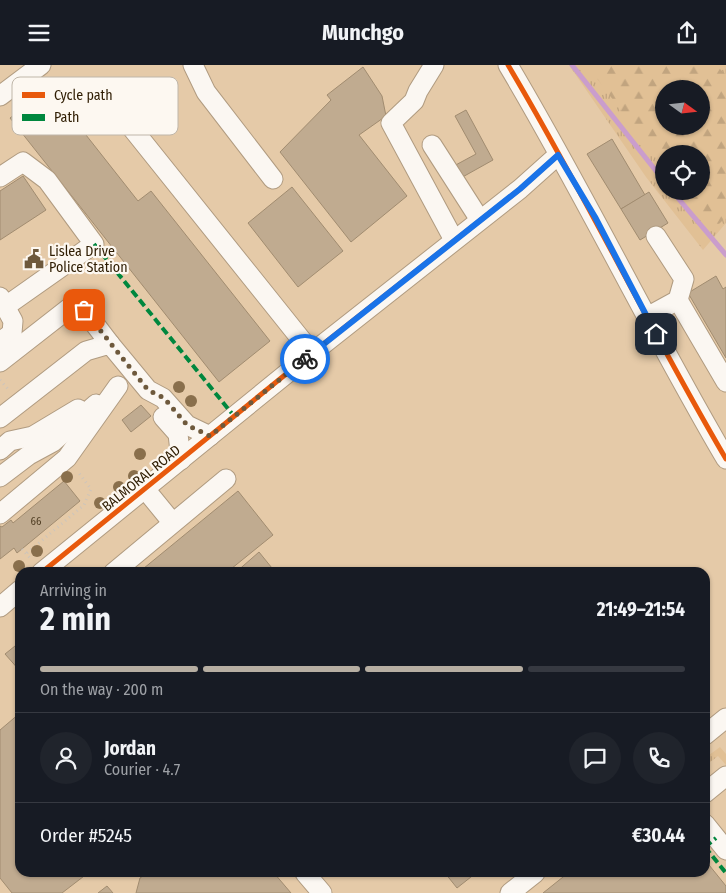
<!DOCTYPE html>
<meta charset="utf-8">
<style>
body{margin:0;font-family:"Fira Sans Condensed",sans-serif;background:#20242c;color:#f1f3f6;height:100vh;display:flex;flex-direction:column;font-size:19px;white-space:nowrap}
*{box-sizing:border-box;margin:0}
p{font-size:16px;color:#9ea1a6}
.icon{flex:none;width:28px;height:28px;fill:none;stroke:currentColor;stroke-width:2;stroke-linecap:round;stroke-linejoin:round}
.map{position:relative;flex:1;overflow:hidden}
.panel{position:absolute;left:15px;top:502px;width:695px;height:310px;display:flex;flex-direction:column;background:#171b24;border-radius:15px;box-shadow:0 1px 4px #0004}
.panel>*{flex:none}
.needle{width:32px;rotate:105deg}
.buttons{position:absolute;left:655px;top:15px;display:grid;gap:10px}
.buttons a{display:grid;place-items:center;width:55px;height:55px;border-radius:50%;background:#171b24;box-shadow:0 1px 4px #0004;font-size:25px}
.pin{position:absolute;display:grid;place-items:center;width:42px;height:42px;color:#fff;margin:-21px;border-radius:10px;box-shadow:0 2px 8px #0006}
.courier{position:absolute;display:grid;place-items:center;width:50px;height:50px;margin:-25px;border:4px solid #1a73e8;border-radius:50%;background:#fff;color:#222;box-shadow:0 1px 6px #0007}
.summary em{font-style:normal;font-weight:700}
.summary div{display:flex;flex-direction:column-reverse}
.summary{display:flex;align-items:center;justify-content:space-between;height:85px;padding:0 25px}
h1{font-size:32px;font-weight:700;line-height:38px}
.bar{display:grid;grid-template-columns:repeat(4,1fr);gap:8px 5px;align-content:center;height:60px;padding:0 25px}
.bar i{height:6px;border-radius:4px;background:#363941}
.bar .active{background:#b6aea2}
.bar p{grid-column:span 4}
.line{display:flex;align-items:center;gap:12px;padding:0 25px;border-top:1px solid #363941}
.line div{flex:1}
.round{display:grid;place-items:center;flex:none;width:52px;height:52px;border-radius:26px;background:#20242c}
header{display:flex;justify-content:space-between;align-items:center;height:65px;padding:0 25px;background:#171b24;font-size:22px;font-weight:700}
.map>svg:first-child{display:block}
.grass{fill:url(#grass-tufts);fill-rule:evenodd}
.forest{fill:url(#forest-firs);fill-rule:evenodd}
.lines{fill:none;stroke-linecap:round;stroke-linejoin:round}
.stream{stroke:#ca9dcc;stroke-width:5}
.building{fill:#c0ab90;stroke:#a18c70}
.minor-casing{stroke:#b09b80;stroke-width:21}
.path{stroke:#cdc5bb;stroke-width:3;stroke-dasharray:1 4;stroke-linecap:butt}
.minor{stroke:#fbf7f2;stroke-width:19}
.quiet{stroke:#00873e;stroke-width:4;stroke-dasharray:8 4;stroke-linecap:butt}
.cycleway-casing{stroke:#fdf8f1;stroke-width:8}
.cycleway{stroke:#e8590c;stroke-width:5}
.tree{fill:#896f4c}
.done{stroke:#6e593c;stroke-width:5;stroke-dasharray:0 9}
.route{stroke:#1a73e8;stroke-width:6}
.labels{text-anchor:middle;stroke-width:4.5;stroke-linejoin:round;paint-order:stroke}
.number-label{font-size:11px;fill:#524026}
.poi-label{font-size:14px;fill:#2e1c02;stroke:#fdf8f1;text-anchor:start}
.street-label{font-size:14px;fill:#2e1c02;stroke:#fdf8f1}
.key{fill:#fdf8f1;stroke:#bfb6a9;stroke-width:1}
.key-label{font-size:14px;fill:#2e1c02}
</style>
<header><svg class="icon" aria-label="menu" viewBox="0 0 24 24"><path d="M4 6h16M4 12h16M4 18h16"/></svg>Munchgo<svg class="icon" aria-label="share" viewBox="0 0 24 24"><path d="M12 15V3M7 8l5-5 5 5M5 13v7h14v-7"/></svg></header>
<div class="map">
<svg width="726" height="828" viewBox="0 0 726 828">
<defs>
<pattern id="grass-tufts" width="24" height="20" patternUnits="userSpaceOnUse" patternTransform="scale(1.25)"><rect width="24" height="20" fill="#e1c095"/><path d="M3 7l-1-3M5 7V3M7 7l1-3M15 17l-1-3M17 17v-4M19 17l1-3" fill="none" stroke="#c1a47f"/></pattern>
<pattern id="forest-firs" width="22" height="20" patternUnits="userSpaceOnUse" patternTransform="scale(1.25)"><rect width="22" height="20" fill="#e1c095"/><path d="M5 1l3.5 6h-7zM16 11l3.5 6h-7z" fill="#c1a47f"/></pattern>
</defs>
<rect width="100%" height="100%" fill="#e5caa8"/>
<g class="grass">
<path d="M569,0H726V158L703,185L646,112ZM664,24H701V61H664ZM664,89H701V126H664Z"/>
<polygon points="720,682 726,689 726,700 718,691 705,701 705,693"/>
</g>
<path class="forest" d="M587,0H716L726,10V152L716,162L709,163L681,126H701V89H664V103ZM664,24H701V61H664Z"/>
<g class="lines">
<g class="stream">
<polyline points="572,0 664,116"/>
<polyline points="672,126 726,190"/>
</g>
</g>
<g class="building">
<polygon points="363,2 382,31 386,51 359,70 407,131 351,177 280,87 331,35 327,30"/>
<polygon points="49,23 138,136 151,126 270,276 219,317 10,53"/>
<polygon points="466,45 493,95 459,114 452,102 476,89 455,51"/>
<polygon points="612,74 645,130 621,144 587,89"/>
<polygon points="23,111 46,145 0,175 0,126"/>
<polygon points="292,122 343,186 298,222 248,158"/>
<polygon points="649,127 668,158 640,175 621,144"/>
<polygon points="716,211 723,224 726,222 726,293 688,228"/>
<polygon points="141,340 151,351 131,367 122,355"/>
<polygon points="64,416 80,436 17,488 14,483 0,494 0,461 2,462 11,455 13,458"/>
<polygon points="238,426 273,470 226,508 138,508"/>
<polygon points="259,487 276,508 235,508"/>
<polygon points="20,577 20,606 5,589"/>
<polygon points="20,648 20,808 88,808 62,828 12,828 0,813 0,665"/>
<polygon points="705,795 726,821 726,828 543,828 568,808 705,808"/>
<polygon points="147,808 274,808 291,828 136,828 140,813"/>
<polygon points="445,808 476,808 457,823"/>
<polygon points="107,821 113,828 98,828"/>
</g>
<g class="lines">
<defs>
<g id="minor">
<polyline points="193,0 206,27 273,114"/>
<polyline points="434,0 418,26 414,36 391,58 454,175"/>
<path d="M508,0C585,129 650,265 726,394"/>
<polyline points="103,27 312,288"/>
<polyline points="0,31 41,0"/>
<polyline points="432,80 480,155"/>
<polyline points="0,112 23,97 47,115 94,179 6,241"/>
<polyline points="0,232 13,256 12,268 0,277"/>
<polyline points="678,235 726,317"/>
<polyline points="647,252 678,235 684,214 656,171"/>
<polyline points="0,297 73,240 84,245 110,279"/>
<polyline points="163,352 178,369 181,395"/>
<polyline points="0,353 86,286 110,279 148,325 163,333 187,360 210,371"/>
<polyline points="0,385 10,376 33,371 78,344"/>
<polyline points="0,412 29,390 53,377 96,339"/>
<polyline points="145,424 172,457"/>
<polyline points="0,449 67,393 118,321"/>
<polyline points="41,508 312,288 520,124 558,90"/>
<polyline points="113,508 226,414"/>
<polyline points="0,542 20,525"/>
<polyline points="705,670 726,653"/>
<polyline points="705,728 726,711"/>
<polyline points="705,759 726,785"/>
<polyline points="305,808 322,828"/>
<polyline points="510,828 535,808"/>
</g>
</defs>
<use href="#minor" class="minor-casing"/>
<g class="path">
<polyline points="0,315 9,325"/>
<polyline points="22,484 32,495"/>
<polyline points="27,488 84,440 91,424 78,407"/>
</g>
<use href="#minor" class="minor"/>
<g class="quiet">
<polyline points="94,179 234,351"/>
<polyline points="705,782 726,808"/>
<polyline points="705,782 716,773"/>
</g>
<defs>
<g id="cycleway">
<path d="M508,0C585,129 650,265 726,394"/>
<polyline points="41,508 312,288 520,124 558,90"/>
</g>
</defs>
<use href="#cycleway" class="cycleway-casing"/>
<use href="#cycleway" class="cycleway"/>
</g>
<g class="tree">
<circle cx="179" cy="322" r="6"/>
<circle cx="191" cy="336" r="6"/>
<circle cx="140" cy="389" r="6"/>
<circle cx="134" cy="411" r="6"/>
<circle cx="67" cy="412" r="6"/>
<circle cx="119" cy="422" r="6"/>
<circle cx="100" cy="438" r="6"/>
<circle cx="37" cy="486" r="6"/>
<circle cx="19" cy="501" r="6"/>
</g>
<g class="lines">
<polyline class="done" points="84,245 148,325 164,333 187,360 210,371 305,294"/>
<polyline class="route" points="305,294 520,124 558,90 595,152 656,269"/>
</g>
<defs>
<symbol id="civic-bare" viewBox="-9 -9 18 18"><path d="M-.6-6.5H3V-4.5H.6V-3L4-1V1h2V6H-6V1h2V-1L-.6-3ZM-1.2 2.5V6h2.4V2.5Z" fill="#6e593c" stroke="#fdf8f1" stroke-width="2.5" paint-order="stroke"/></symbol>
</defs>
<g fill-rule="evenodd">
<use href="#civic-bare" x="20" y="180" width="28" height="28"/>
</g>
<g class="labels">
<g class="number-label">
<text x="36" y="460">66</text>
</g>
<g class="poi-label">
<text x="49" y="191">Lislea Drive<tspan x="49" dy="16">Police Station</tspan></text>
</g>
<g class="street-label">
<text transform="translate(141 413) rotate(-39)" y="5">BALMORAL ROAD</text>
</g>
</g>
<rect x="12" y="12" width="166" height="58" rx="8" class="key"/>
<rect x="22" y="27" width="23" height="6" fill="#e8590c"/>
<rect x="22" y="49" width="23" height="7" fill="#00873e"/>
<g class="key-label">
<text x="54" y="35">Cycle path</text>
<text x="54" y="57">Path</text>
</g>
</svg>
<div class="buttons">
<a><svg class="needle" viewBox="-14 -14 28 28"><path d="M0-13l5 13h-10z" fill="#e53935"/><path d="M0 13l5-13h-10z" fill="#9ea1a6"/></svg></a>
<a><svg class="icon" aria-label="locate" viewBox="0 0 24 24"><circle cx="12" cy="12" r="6"/><path d="M12 2v4M12 18v4M2 12h4M18 12h4"/></svg></a>
</div>
<div class="pin" style="left:84px;top:245px;background:#ea580c"><svg class="icon" aria-label="bag" viewBox="0 0 24 24"><path d="M5 8h14l-1 12H6zM9 8a3 3 0 0 1 6 0"/></svg></div>
<div class="pin" style="left:656px;top:269px;background:#1f2937"><svg class="icon" aria-label="home" viewBox="0 0 24 24"><path d="M3 11l9-7 9 7M6 9v11h12V9"/></svg></div>
<div class="courier" style="left:305px;top:294px"><svg class="icon" aria-label="bike" viewBox="0 0 24 24"><circle cx="6" cy="16" r="4"/><circle cx="18" cy="16" r="4"/><path d="M6 16l4-8h5l3 8M10 8l3 8H6M13 5h3"/></svg></div>
<section class="panel">
<div class="summary"><div><h1>2 min</h1><p>Arriving in</p></div><em>21:49–21:54</em></div>
<div class="bar"><i class="active"></i><i class="active"></i><i class="active"></i><i></i><p>On the way · 200 m</p></div>
<div class="line" style="height:90px"><a class="round"><svg class="icon" aria-label="person" viewBox="0 0 24 24"><circle cx="12" cy="8" r="4"/><path d="M4 21q1-7 8-7t8 7"/></svg></a><div><b>Jordan</b><p>Courier · 4.7</p></div><a class="round"><svg class="icon" aria-label="chat" viewBox="0 0 24 24"><path d="M4 5h16v11H9l-5 4z"/></svg></a><a class="round"><svg class="icon" aria-label="phone" viewBox="0 0 24 24"><path d="M5 4h4l2 5-3 2q2 4 5 5l2-3 5 2v4C11 20 4 13 5 4z"/></svg></a></div>
<div class="line" style="height:65px"><div>Order #5245</div><b>€30.44</b></div>
</section>
</div>
